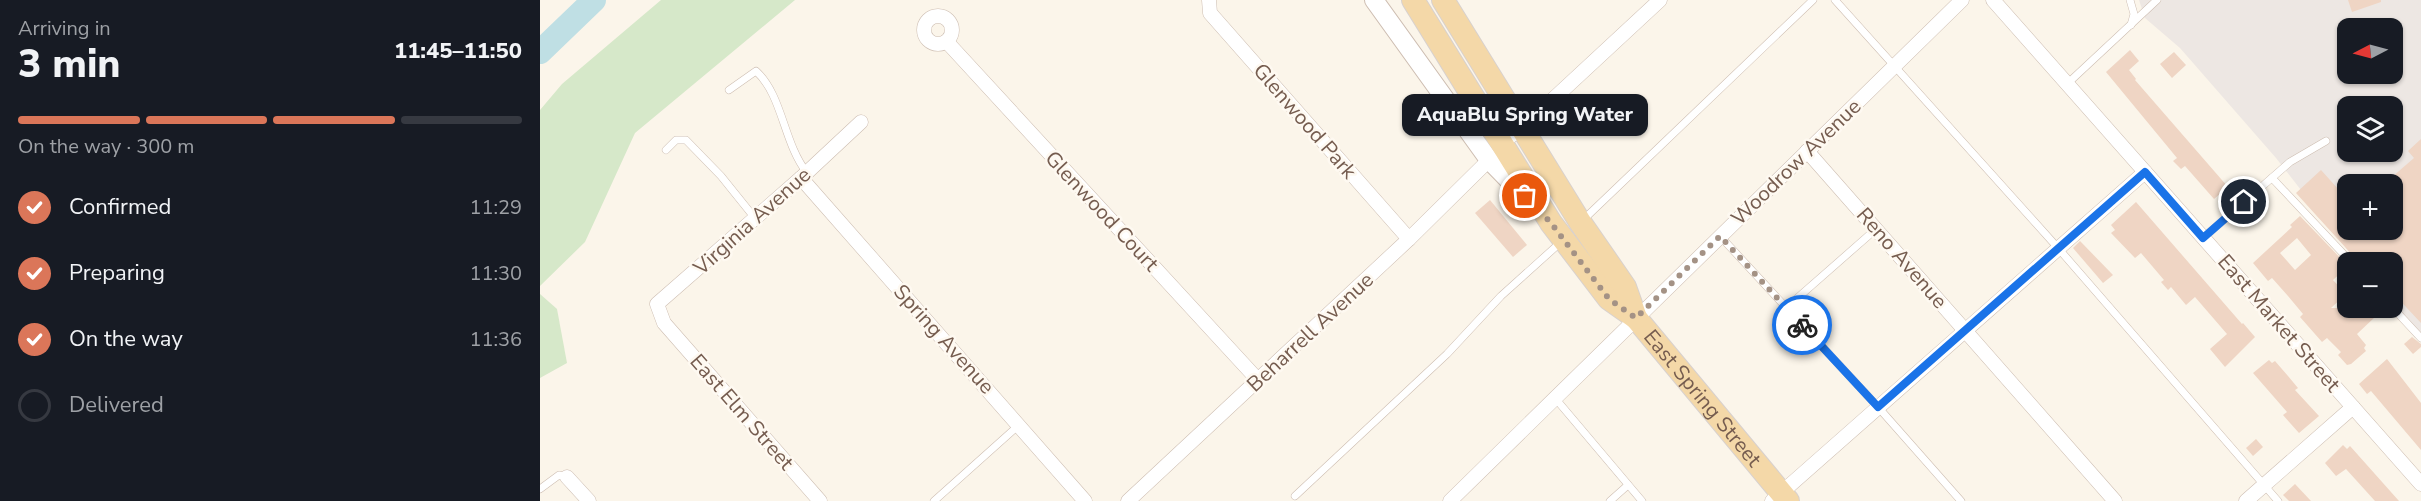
<!DOCTYPE html>
<meta charset="utf-8">
<style>
body{margin:0;font-family:"Nunito Sans",sans-serif;background:#20242c;color:#f1f3f6;height:100vh;display:flex;flex-direction:column;font-size:22px;white-space:nowrap}
*{box-sizing:border-box;margin:0}
p{font-size:20px;color:#9ea1a6}
.icon{flex:none;width:33px;height:33px;fill:none;stroke:currentColor;stroke-width:2;stroke-linecap:round;stroke-linejoin:round}
.map{position:relative;flex:1;overflow:hidden}
.side{display:flex;flex-direction:column;background:#171b24;width:540px}
.side>*{flex:none}
.needle{width:39px;rotate:264deg}
.fabs{position:absolute;left:1797px;top:18px;display:grid;gap:12px}
.fabs a{display:grid;place-items:center;width:66px;height:66px;border-radius:12px;background:#171b24;box-shadow:0 2px 4px #0004;font-size:30px}
.pin{position:absolute;display:grid;place-items:center;width:51px;height:51px;color:#fff;margin:-26px;border:3px solid #fff;border-radius:50%;box-shadow:0 2px 6px #0007}
.courier{position:absolute;display:grid;place-items:center;width:60px;height:60px;margin:-30px;border:4px solid #1a73e8;border-radius:50%;background:#fff;color:#222;box-shadow:0 2px 8px #0007}
.bubble{position:absolute;height:42px;border-radius:12px;background:#171b24;box-shadow:0 2px 4px #0004;font-size:20px;font-weight:800;line-height:42px;text-align:center}
.overview em{font-style:normal;font-weight:800}
.overview div{display:flex;flex-direction:column-reverse}
.overview{display:flex;align-items:center;justify-content:space-between;height:102px;padding:0 18px}
h1{font-size:39px;font-weight:800;line-height:45px}
.bar{display:grid;grid-template-columns:repeat(4,1fr);gap:9px 6px;align-content:center;height:72px;padding:0 18px}
.bar i{height:8px;border-radius:4px;background:#363941}
.bar .current{background:#db7659}
.bar p{grid-column:span 4}
ol{padding:0 18px;list-style:none}
li{display:flex;align-items:center;gap:18px;height:66px}
li p{margin-inline-start:auto}
li .icon{padding:6px;border-radius:50%;background:#db7659;color:#fff;stroke-width:4}
li:last-child{color:#9ea1a6}
li i{width:33px;height:33px;border:3px solid #363941;border-radius:50%}
main{display:flex;flex:1;min-height:0}
.map>svg:first-child{display:block}
.industrial{fill:#ede7e3;fill-rule:evenodd}
.green{fill:#d6e8c9}
.lines{fill:none;stroke-linecap:round;stroke-linejoin:round}
.river{stroke:#bfdfe4;stroke-width:24}
.building{fill:#efd5c4;fill-rule:evenodd}
.service-casing{stroke:#cdbdb1;stroke-width:8}
.minor-casing{stroke:#cdbdb1;stroke-width:15}
.tertiary-casing{stroke:#cdbdb1;stroke-width:20}
.primary-casing{stroke:#d8d1ce;stroke-width:24}
.service{stroke:#fff;stroke-width:7}
.minor{stroke:#fff;stroke-width:14}
.tertiary{stroke:#fff;stroke-width:18}
.primary{stroke:#f4d8a8;stroke-width:22}
.done{stroke:#a49285;stroke-width:6;stroke-dasharray:0 10.8}
.route{stroke:#1a73e8;stroke-width:8}
.labels{text-anchor:middle;stroke-width:5;stroke-linejoin:round;paint-order:stroke}
.street-label{font-size:21px;fill:#755c4f;stroke:#fef9f1}
</style>
<main>
<section class="side">
<div class="overview"><div><h1>3 min</h1><p>Arriving in</p></div><em>11:45–11:50</em></div>
<div class="bar"><i class="current"></i><i class="current"></i><i class="current"></i><i></i><p>On the way · 300 m</p></div>
<ol>
<li><svg class="icon" aria-label="check" viewBox="0 0 24 24"><path d="M5 12l5 5 9-10"/></svg>Confirmed<p>11:29</p></li>
<li><svg class="icon" aria-label="check" viewBox="0 0 24 24"><path d="M5 12l5 5 9-10"/></svg>Preparing<p>11:30</p></li>
<li><svg class="icon" aria-label="check" viewBox="0 0 24 24"><path d="M5 12l5 5 9-10"/></svg>On the way<p>11:36</p></li>
<li><i></i>Delivered</li>
</ol>
</section>
<div class="map">
<svg width="1881" height="501" viewBox="0 0 1881 501">
<rect width="100%" height="100%" fill="#fbf5ea"/>
<path class="industrial" d="M1599,0H1881V333L1875,338L1852,308V262H1817L1736,158L1640,48L1605,18ZM1808,28H1852V74H1808ZM1808,106H1852V152H1808ZM1808,184H1852V230H1808Z"/>
<g class="green">
<polygon points="121,0 255,0 95,133 45,242 0,286 0,110 22,84"/>
<polygon points="0,294 17,309 27,363 0,378"/>
</g>
<g class="lines">
<polyline class="river" points="0,52 54,0"/>
</g>
<g class="building">
<polygon points="1808,0 1841,0 1841,2 1812,12"/>
<polygon points="1590,50 1599,61 1589,70 1596,79 1595,80 1688,187 1674,199 1645,166 1641,169 1633,161 1637,158 1566,72"/>
<polygon points="1634,52 1646,65 1632,78 1620,64"/>
<polygon points="1881,139 1881,323 1852,292 1852,262 1816,262 1815,258 1756,193 1781,170 1808,200 1808,230 1852,230 1852,184 1844,184 1874,158 1868,151"/>
<polygon points="950,200 987,245 973,257 935,213"/>
<polygon points="1596,202 1702,324 1703,323 1715,337 1685,367 1670,349 1687,334 1655,297 1646,305 1631,287 1628,290 1621,282 1624,280 1601,253 1595,258 1571,233 1575,230 1571,225"/>
<path d="M1760,216L1808,266L1793,280L1806,294L1791,308H1826L1835,317L1817,334L1826,345L1824,348L1826,351L1811,364L1807,365L1798,355L1801,352L1787,338L1782,342L1760,317L1763,314L1748,296L1732,278L1728,281L1713,263L1752,227L1750,225ZM1757,238L1771,255L1755,270L1740,253Z"/>
<polygon points="1540,241 1573,275 1563,283 1533,248"/>
<polygon points="1872,337 1881,344 1881,347 1873,354 1864,344"/>
<polygon points="1847,359 1881,403 1881,450 1831,391 1827,394 1819,384"/>
<polygon points="1729,360 1732,363 1735,361 1748,376 1758,388 1755,390 1779,416 1759,433 1743,415 1747,412 1713,373"/>
<polygon points="1716,439 1723,447 1713,456 1706,448"/>
<polygon points="1803,445 1807,449 1810,446 1859,501 1835,501 1806,469 1796,476 1785,463"/>
<polygon points="1755,484 1771,501 1749,501 1743,495"/>
</g>
<g class="lines">
<defs>
<g id="service">
<polyline points="1295,0 1518,248 1738,501"/>
<polyline points="1590,0 1594,14 1591,25"/>
<polyline points="1527,84 1617,0"/>
<path d="M189,90L216,71C243,96 243,142 267,173"/>
<polyline points="126,150 136,140 146,140 181,176 214,217"/>
<polyline points="1732,178 1811,262"/>
<polyline points="1043,220 1273,0"/>
<polyline points="1180,236 1338,407 1421,501"/>
<polyline points="1663,238 1750,162 1786,141"/>
<polyline points="1852,307 1881,338"/>
<polyline points="1246,308 1336,229"/>
<polyline points="1015,398 1102,501"/>
<polyline points="0,489 19,475 27,477"/>
<polyline points="755,496 907,354 961,296 1021,242"/>
<polyline points="394,501 479,425"/>
<polyline points="1070,501 1088,485"/>
</g>
<g id="minor">
<polyline points="669,0 670,13 869,239"/>
<polyline points="1453,0 1881,484"/>
<circle cx="398" cy="30" r="14"/>
<polyline points="407,42 718,380"/>
<polyline points="961,143 982,128 1120,0"/>
<polyline points="1267,151 1575,501"/>
<polyline points="261,178 545,501"/>
<polyline points="27,477 49,501"/>
<polyline points="280,501 124,323 117,304 261,178 321,122"/>
<polyline points="588,501 869,239 949,160"/>
<polyline points="910,501 1422,0"/>
<polyline points="1232,501 1605,172"/>
<polyline points="1706,501 1813,407"/>
</g>
<polyline id="tertiary" points="834,0 949,160 992,204"/>
<g id="primary">
<path id="s1" d="M873,0L1011,223L1069,299L1096,318L1248,501"/>
<polyline points="903,0 1040,222 1085,287 1096,318"/>
</g>
</defs>
<use href="#service" class="service-casing"/>
<use href="#minor" class="minor-casing"/>
<use href="#tertiary" class="tertiary-casing"/>
<use href="#primary" class="primary-casing"/>
<use href="#service" class="service"/>
<use href="#minor" class="minor"/>
<use href="#tertiary" class="tertiary"/>
<use href="#primary" class="primary"/>
</g>
<g class="lines">
<polyline class="done" points="985,196 1011,223 1069,299 1096,318 1180,236 1262,325"/>
<polyline class="route" points="1262,325 1338,407 1605,172 1663,238 1704,202"/>
</g>
<g class="labels">
<g class="street-label">
<text transform="translate(765 121) rotate(49)" y="7">Glenwood Park</text>
<text transform="translate(1256 162) rotate(-44)" y="7">Woodrow Avenue</text>
<text transform="translate(562 211) rotate(47)" y="7">Glenwood Court</text>
<text transform="translate(212 221) rotate(-42)" y="7">Virginia Avenue</text>
<text transform="translate(1362 258) rotate(49)" y="7">Reno Avenue</text>
<text transform="translate(1739 323) rotate(49)" y="7">East Market Street</text>
<text transform="translate(770 332) rotate(-43)" y="7">Beharrell Avenue</text>
<text transform="translate(404 339) rotate(48)" y="7">Spring Avenue</text>
<text dy="7" stroke="none"><textPath href="#s1" startOffset="495">East Spring Street</textPath></text>
<text transform="translate(202 412) rotate(49)" y="7">East Elm Street</text>
</g>
</g>
</svg>
<div class="fabs">
<a><svg class="needle" viewBox="-14 -14 28 28"><path d="M0-13l5 13h-10z" fill="#e53935"/><path d="M0 13l5-13h-10z" fill="#9ea1a6"/></svg></a>
<a><svg class="icon" aria-label="layers" viewBox="0 0 24 24"><path d="M12 4l9 5-9 5-9-5zM3 14l9 5 9-5"/></svg></a>
<a>+</a>
<a>−</a>
</div>
<div class="pin" style="left:985px;top:196px;background:#ea580c"><svg class="icon" aria-label="bag" viewBox="0 0 24 24"><path d="M5 8h14l-1 12H6zM9 8a3 3 0 0 1 6 0"/></svg></div>
<div class="pin" style="left:1704px;top:202px;background:#1f2937"><svg class="icon" aria-label="home" viewBox="0 0 24 24"><path d="M3 11l9-7 9 7M6 9v11h12V9"/></svg></div>
<div class="courier" style="left:1262px;top:325px"><svg class="icon" aria-label="bike" viewBox="0 0 24 24"><circle cx="6" cy="16" r="4"/><circle cx="18" cy="16" r="4"/><path d="M6 16l4-8h5l3 8M10 8l3 8H6M13 5h3"/></svg></div>
<div class="bubble" style="left:862px;top:94px;width:246px">AquaBlu Spring Water</div>
</div>
</main>
